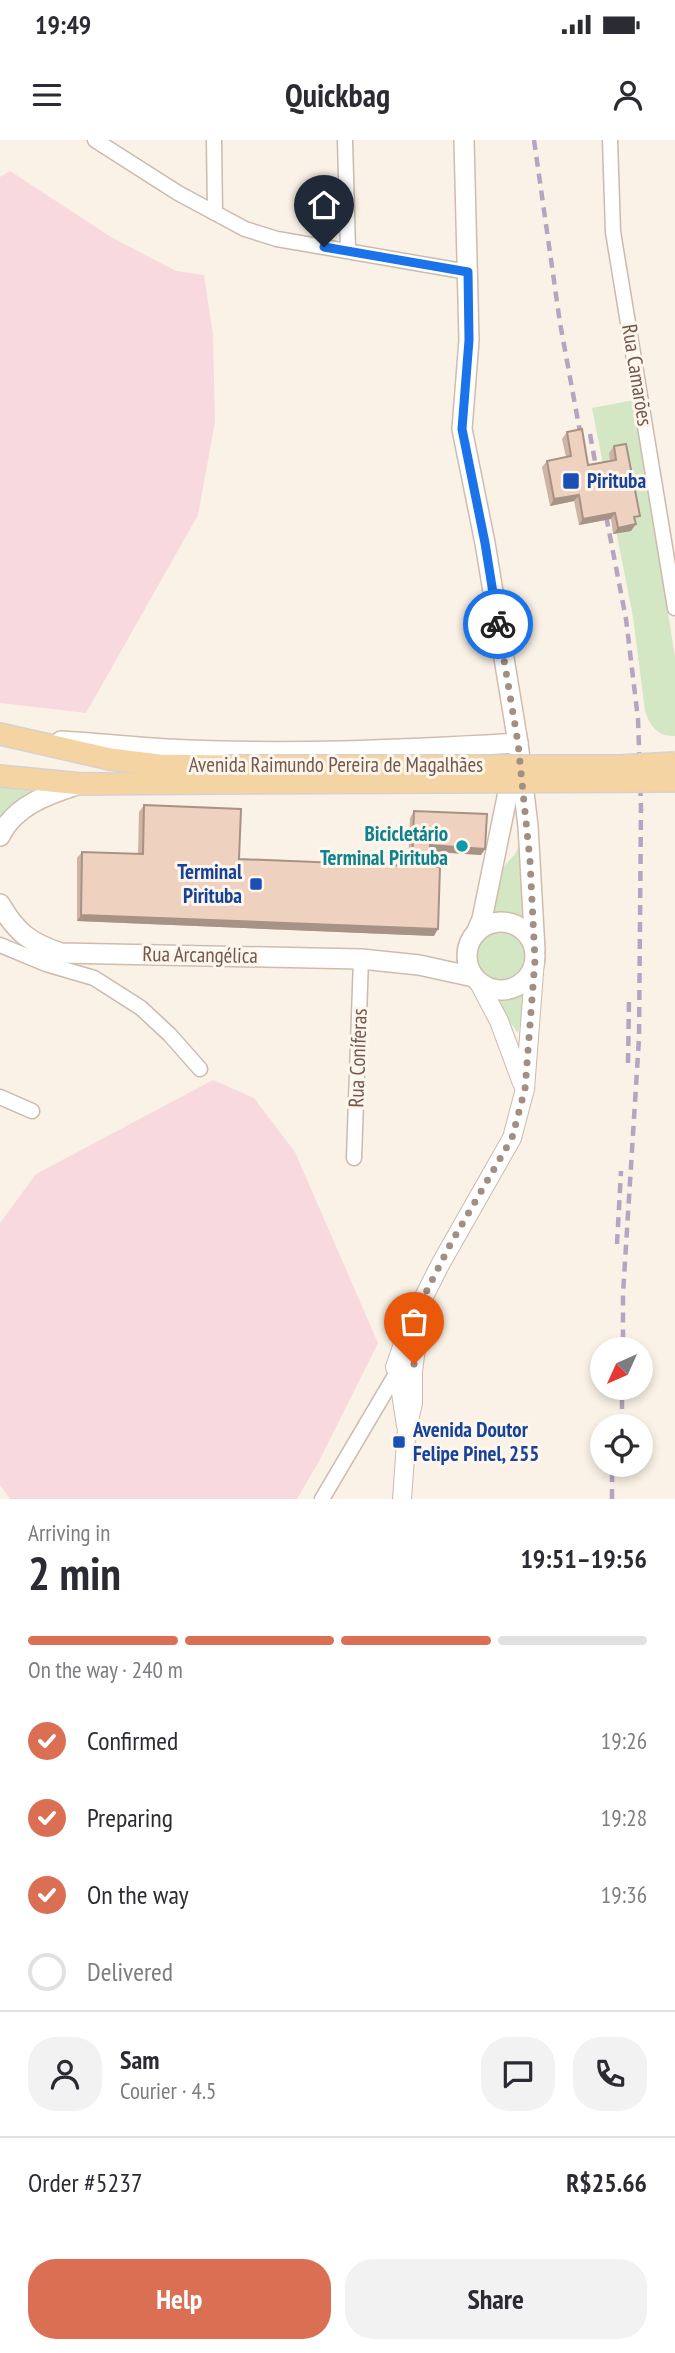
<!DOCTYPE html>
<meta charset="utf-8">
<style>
body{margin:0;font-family:"PT Sans Narrow",sans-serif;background:#f2f2f3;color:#2b2b33;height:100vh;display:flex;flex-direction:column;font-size:26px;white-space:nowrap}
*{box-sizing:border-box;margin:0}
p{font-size:23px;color:#7c7c81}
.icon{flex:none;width:38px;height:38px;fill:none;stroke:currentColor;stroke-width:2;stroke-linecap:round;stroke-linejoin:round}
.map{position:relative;height:1359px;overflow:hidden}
.drawer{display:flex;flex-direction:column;background:#fff;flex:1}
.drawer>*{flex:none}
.needle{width:46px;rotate:225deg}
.tools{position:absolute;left:590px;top:1197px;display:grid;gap:14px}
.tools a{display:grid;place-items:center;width:63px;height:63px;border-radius:50%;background:#fff;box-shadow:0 4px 10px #0003;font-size:35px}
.pin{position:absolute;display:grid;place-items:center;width:60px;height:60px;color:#fff;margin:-72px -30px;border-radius:50% 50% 50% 0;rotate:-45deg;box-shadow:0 0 7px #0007}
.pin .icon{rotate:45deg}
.courier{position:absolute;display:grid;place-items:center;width:70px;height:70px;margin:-35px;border:5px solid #1a73e8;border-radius:50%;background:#fff;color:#222;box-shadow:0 2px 9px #0007}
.headline em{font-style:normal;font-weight:800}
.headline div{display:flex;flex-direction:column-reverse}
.headline{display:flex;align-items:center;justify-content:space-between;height:119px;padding:0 28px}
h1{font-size:46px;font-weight:800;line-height:52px}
.bar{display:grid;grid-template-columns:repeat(4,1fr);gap:10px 7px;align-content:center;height:84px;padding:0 28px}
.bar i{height:9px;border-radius:5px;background:#e1e1e2}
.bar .selected{background:#db6f54}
.bar p{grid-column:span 4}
.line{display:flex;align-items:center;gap:18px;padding:0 28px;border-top:2px solid #e1e1e2}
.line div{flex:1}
.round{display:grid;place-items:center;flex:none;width:74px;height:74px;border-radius:28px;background:#f2f2f3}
ol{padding:0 28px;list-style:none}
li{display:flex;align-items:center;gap:21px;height:77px}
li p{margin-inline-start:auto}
li .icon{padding:7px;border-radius:50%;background:#db6f54;color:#fff;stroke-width:4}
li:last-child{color:#7c7c81}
li i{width:38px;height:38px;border:4px solid #e1e1e2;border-radius:50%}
.cta{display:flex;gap:14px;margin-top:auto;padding:14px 28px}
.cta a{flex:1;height:80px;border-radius:28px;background:#db6f54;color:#fff;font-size:28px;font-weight:800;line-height:80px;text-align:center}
.cta a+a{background:#f2f2f3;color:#2b2b33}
.status{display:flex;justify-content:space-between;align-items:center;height:49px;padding:0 35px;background:#fff;direction:ltr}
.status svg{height:19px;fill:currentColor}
header{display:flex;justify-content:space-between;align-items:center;height:91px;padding:0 28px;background:#fff;font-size:32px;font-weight:800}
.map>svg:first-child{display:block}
.medical{fill:#f8dade}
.green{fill:#d4e7c5}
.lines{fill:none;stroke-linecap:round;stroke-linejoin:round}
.minor-casing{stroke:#cbbaad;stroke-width:17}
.tertiary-casing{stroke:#cbbaad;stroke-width:20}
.secondary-casing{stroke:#d0bcad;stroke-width:22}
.primary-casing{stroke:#d8d1cd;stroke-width:24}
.minor{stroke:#fff;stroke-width:14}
.tertiary{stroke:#fff;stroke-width:18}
.secondary{stroke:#fff;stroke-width:19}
.primary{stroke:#f4d4a3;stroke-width:21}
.rail{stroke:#b5a5c3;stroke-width:4.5;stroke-dasharray:10 7;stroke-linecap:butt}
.primary-bridge-casing{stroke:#d8d1cd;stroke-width:24;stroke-linecap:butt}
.primary-bridge{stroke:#f4d4a3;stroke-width:21}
.wall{fill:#cdb4a4}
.shaded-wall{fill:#a79286}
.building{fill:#eed1bf;stroke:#a79286;stroke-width:2}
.done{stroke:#a28f83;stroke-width:7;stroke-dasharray:0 12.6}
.route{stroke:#1a73e8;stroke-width:9}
.transit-dot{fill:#1a4fb4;stroke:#fef6ec;stroke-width:2.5}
.culture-dot{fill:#0f9aa8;stroke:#fef6ec;stroke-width:2.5}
.labels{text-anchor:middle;stroke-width:6;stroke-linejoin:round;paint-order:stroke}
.street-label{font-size:21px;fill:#72594d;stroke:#fef6ec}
.transit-label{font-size:21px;font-weight:bold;fill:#164399;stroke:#fef6ec;text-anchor:start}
.culture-label{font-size:21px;font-weight:bold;fill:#0d838f;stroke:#fef6ec;text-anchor:end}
</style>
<div class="status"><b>19:49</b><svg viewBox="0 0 49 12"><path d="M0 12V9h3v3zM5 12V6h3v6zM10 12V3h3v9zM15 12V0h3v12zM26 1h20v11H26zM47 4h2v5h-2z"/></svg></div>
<header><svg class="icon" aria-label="menu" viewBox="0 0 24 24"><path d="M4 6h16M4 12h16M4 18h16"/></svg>Quickbag<svg class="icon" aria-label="person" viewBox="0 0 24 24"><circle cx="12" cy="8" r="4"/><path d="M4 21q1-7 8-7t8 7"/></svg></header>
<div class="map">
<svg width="675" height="1359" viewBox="0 0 675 1359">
<rect width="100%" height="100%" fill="#faf2e6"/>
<g class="medical">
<polygon points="10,31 111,97 176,131 204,135 213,195 215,282 198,375 86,573 0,563 0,37"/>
<polygon points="213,940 254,958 295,1012 378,1203 318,1323 297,1359 10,1359 0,1345 0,1083 36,1034"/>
</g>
<g class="green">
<path d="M634,260L675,517V596C658,597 650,586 645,571L633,477L592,268Z"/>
<polygon points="0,641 58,646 0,688"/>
<path d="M520,701L527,791C515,779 501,779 485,777C489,764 492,746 499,734C505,722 518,716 520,701Z"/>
<circle cx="500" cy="817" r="27"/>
<path d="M531,838L518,893L484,850C503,855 520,855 531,838Z"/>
</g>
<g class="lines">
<defs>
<g id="minor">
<polyline points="95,0 178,53 245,89 277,99 468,132"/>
<polyline points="214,0 215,73"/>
<polyline points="345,0 348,110"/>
<polyline points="610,0 613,92 675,468"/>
<polyline points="0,805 46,824 94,838 141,868 170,895 200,929"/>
<polyline points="0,957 32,971"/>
<polyline points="354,1018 361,819"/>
<polyline points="322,1359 397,1232"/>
</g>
<g id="tertiary">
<polyline points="478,841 499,881 522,943"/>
<polyline points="413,1231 402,1235 397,1232 395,1227 410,1184 441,1123 512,998 525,949 535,820"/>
<polyline points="398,1233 406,1286"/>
<polyline points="402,1359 407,1289 413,1263 413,1231 420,1177"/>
</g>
<g id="secondary">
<polyline points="464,0 469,200 462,289 485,403 518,603 528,686 535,810"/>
<path d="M61,601C96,603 132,607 167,609C283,615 402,610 518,603"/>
<path d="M0,696C15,665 49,654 80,644"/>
<path d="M0,764C16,792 30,803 61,813L361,819L419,825L474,837"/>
<circle cx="501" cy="816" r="34"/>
<polyline points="476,793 482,779 513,628"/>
</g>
<g id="primary">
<polyline points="0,594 110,619 159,625 224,626"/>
<polyline points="0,636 81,644 218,643"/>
</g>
</defs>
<use href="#minor" class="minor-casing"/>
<use href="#tertiary" class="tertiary-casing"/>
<use href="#secondary" class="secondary-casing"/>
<use href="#primary" class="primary-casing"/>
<use href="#minor" class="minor"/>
<use href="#tertiary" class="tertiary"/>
<use href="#secondary" class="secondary"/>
<use href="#primary" class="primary"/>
<g class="rail">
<polyline points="534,0 560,183 583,308"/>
<polyline points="590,294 596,327"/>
<polyline points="603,360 626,479 638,579 641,667 639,898 623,1154 623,1209"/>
<polyline points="628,923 629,860"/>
<polyline points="617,1104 621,1031"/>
<polyline points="622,1286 622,1248"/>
<polyline points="612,1359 612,1325"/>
</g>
<defs>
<g id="primary-bridge">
<polyline points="224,626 619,626 675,623"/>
<polyline points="218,643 675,641"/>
</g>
</defs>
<use href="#primary-bridge" class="primary-bridge-casing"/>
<use href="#primary-bridge" class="primary-bridge"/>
</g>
<g class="wall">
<polygon points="567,292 588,325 610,321 609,313 614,306 635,382 631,391 613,394 611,379 579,385 574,361 550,366 542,327 547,321 566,317 562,299"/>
<polygon points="144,665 239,719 408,726 410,678 414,671 485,709 481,715 430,712 429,727 434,796 77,781 77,718 82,712 138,714 139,672"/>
</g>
<g class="shaded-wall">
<polygon points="579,355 574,361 550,366 554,359"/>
<polygon points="615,373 611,379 579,385 583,379"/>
<polygon points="636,384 631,391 613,394 618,388"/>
<polygon points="430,705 485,709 481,715 426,711"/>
<polygon points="81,775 438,789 434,796 77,781"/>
</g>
<g class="building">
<polygon points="582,289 588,325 616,320 614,306 626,304 640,376 634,377 636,384 618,388 615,373 583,379 579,355 554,359 547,321 571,316 567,292"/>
<polygon points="144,665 241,669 239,719 412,726 414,671 487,674 485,709 430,705 429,727 440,727 438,789 81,775 82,712 143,714"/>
</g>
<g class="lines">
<polyline class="done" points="414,1224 420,1182 419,1166 450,1105 512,998 525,949 535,820 530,721 518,603 498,484"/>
<polyline class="route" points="324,107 468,132 469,200 462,289 485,403 498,484"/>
</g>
<g class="transit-dot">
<rect x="562" y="332" width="18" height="18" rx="3.5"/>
<rect x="249" y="737" width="14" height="14" rx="3.5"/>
<rect x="392" y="1295" width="14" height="14" rx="3.5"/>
</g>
<circle class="culture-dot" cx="462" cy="706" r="7"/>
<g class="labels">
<g class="street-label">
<text transform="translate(637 235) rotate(81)" y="7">Rua Camarões</text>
<text x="336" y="632">Avenida Raimundo Pereira de Magalhães</text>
<text transform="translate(200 815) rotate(1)" y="7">Rua Arcangélica</text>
<text transform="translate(358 918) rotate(-88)" y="7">Rua Coníferas</text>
</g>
<g class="transit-label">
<text x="587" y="348">Pirituba</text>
<text x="242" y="739" text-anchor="end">Terminal<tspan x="242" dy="24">Pirituba</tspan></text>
<text x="413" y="1297">Avenida Doutor<tspan x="413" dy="24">Felipe Pinel, 255</tspan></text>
</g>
<g class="culture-label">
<text x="448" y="701">Bicicletário<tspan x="448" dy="24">Terminal Pirituba</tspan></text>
</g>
</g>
</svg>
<div class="tools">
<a><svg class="needle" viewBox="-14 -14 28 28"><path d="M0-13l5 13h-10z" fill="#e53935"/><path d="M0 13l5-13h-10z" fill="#7c7c81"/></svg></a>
<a><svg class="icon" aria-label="locate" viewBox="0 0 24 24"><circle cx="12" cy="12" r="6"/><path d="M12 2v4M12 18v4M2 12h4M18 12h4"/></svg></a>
</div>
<div class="pin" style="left:414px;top:1224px;background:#ea580c"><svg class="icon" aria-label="bag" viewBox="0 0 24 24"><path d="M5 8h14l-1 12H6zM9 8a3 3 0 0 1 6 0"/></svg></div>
<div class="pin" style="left:324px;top:107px;background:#1f2937"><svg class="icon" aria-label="home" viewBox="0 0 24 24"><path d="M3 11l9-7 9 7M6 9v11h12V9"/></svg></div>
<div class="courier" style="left:498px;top:484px"><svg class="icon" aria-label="bike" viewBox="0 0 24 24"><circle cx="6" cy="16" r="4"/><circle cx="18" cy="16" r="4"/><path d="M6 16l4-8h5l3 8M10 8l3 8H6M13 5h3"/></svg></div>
</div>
<section class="drawer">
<div class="headline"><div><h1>2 min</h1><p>Arriving in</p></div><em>19:51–19:56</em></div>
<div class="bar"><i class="selected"></i><i class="selected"></i><i class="selected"></i><i></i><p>On the way · 240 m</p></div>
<ol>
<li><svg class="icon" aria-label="check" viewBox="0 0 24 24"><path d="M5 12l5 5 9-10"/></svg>Confirmed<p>19:26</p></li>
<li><svg class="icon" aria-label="check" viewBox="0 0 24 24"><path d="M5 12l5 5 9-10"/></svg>Preparing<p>19:28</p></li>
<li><svg class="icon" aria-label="check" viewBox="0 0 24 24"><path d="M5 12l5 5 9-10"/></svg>On the way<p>19:36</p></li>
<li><i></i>Delivered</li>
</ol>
<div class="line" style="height:126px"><a class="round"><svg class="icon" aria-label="person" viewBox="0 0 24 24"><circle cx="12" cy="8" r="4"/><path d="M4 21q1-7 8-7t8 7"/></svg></a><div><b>Sam</b><p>Courier · 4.5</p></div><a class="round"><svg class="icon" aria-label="chat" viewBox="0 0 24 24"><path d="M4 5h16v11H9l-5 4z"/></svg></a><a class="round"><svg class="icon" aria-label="phone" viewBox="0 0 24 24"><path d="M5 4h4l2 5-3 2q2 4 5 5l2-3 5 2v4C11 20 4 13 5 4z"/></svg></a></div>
<div class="line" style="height:91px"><div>Order #5237</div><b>R$25.66</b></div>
<div class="cta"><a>Help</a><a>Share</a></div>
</section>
